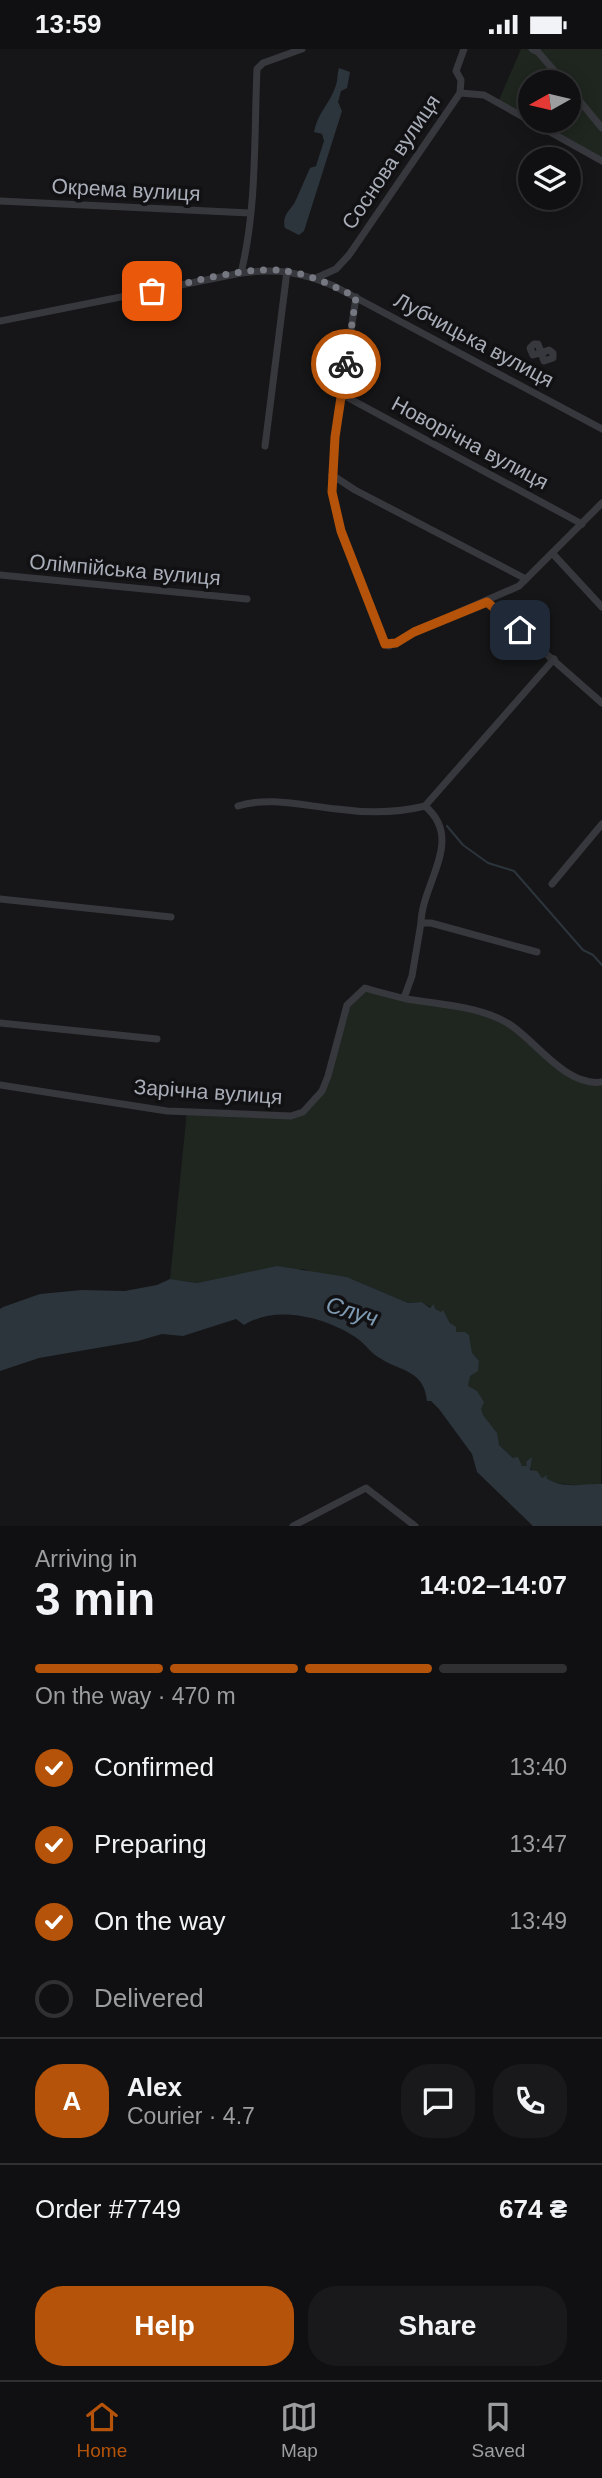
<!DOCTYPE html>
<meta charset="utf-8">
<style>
body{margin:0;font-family:Arial,sans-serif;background:#19191b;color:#f1f3f6;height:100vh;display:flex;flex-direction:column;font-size:26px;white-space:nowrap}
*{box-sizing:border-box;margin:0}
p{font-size:23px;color:#9c9d9f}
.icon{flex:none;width:38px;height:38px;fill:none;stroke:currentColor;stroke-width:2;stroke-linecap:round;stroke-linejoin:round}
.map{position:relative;height:1477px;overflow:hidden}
.panel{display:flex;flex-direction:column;background:#101012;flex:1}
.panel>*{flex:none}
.needle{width:46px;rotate:262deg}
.fabs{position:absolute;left:518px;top:21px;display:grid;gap:14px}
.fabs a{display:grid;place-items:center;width:63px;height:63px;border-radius:50%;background:#101012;box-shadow:0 4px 18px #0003,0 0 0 2px #303032;font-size:35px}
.pin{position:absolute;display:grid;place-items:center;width:60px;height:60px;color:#fff;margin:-30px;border-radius:14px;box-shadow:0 4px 10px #0006}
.courier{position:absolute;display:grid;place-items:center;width:70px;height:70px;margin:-35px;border:5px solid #b45309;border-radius:50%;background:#fff;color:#222;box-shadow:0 2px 9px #0007}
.summary em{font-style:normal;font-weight:700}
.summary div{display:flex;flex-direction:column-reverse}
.summary{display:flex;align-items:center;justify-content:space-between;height:119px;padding:0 35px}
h1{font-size:46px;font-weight:700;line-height:52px}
.bar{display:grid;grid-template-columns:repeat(4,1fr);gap:10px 7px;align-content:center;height:84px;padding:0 35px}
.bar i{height:9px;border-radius:5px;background:#303032}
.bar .selected{background:#b45309}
.bar p{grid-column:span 4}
.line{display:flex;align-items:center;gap:18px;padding:0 35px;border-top:2px solid #303032}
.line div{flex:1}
.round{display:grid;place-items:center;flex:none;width:74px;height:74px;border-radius:28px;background:#19191b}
ol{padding:0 35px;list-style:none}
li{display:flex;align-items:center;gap:21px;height:77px}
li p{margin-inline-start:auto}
li .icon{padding:7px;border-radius:50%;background:#b45309;color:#fff;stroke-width:4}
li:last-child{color:#9c9d9f}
li i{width:38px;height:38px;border:4px solid #303032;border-radius:50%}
.primary-button{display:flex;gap:14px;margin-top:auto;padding:14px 35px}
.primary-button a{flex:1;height:80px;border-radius:28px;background:#b45309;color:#fff;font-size:28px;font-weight:700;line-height:80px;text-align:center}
.primary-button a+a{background:#19191b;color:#f1f3f6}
.status{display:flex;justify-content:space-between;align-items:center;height:49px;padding:0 35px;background:#101012;direction:ltr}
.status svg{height:19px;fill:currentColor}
.menu{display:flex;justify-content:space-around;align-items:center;height:98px;border-top:2px solid #303032;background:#101012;font-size:19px;color:#9c9d9f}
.menu a{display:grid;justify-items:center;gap:4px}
.menu .selected{color:#b45309}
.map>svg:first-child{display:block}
.green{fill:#1e261f}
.water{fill:#2c353c}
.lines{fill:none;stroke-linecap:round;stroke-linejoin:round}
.stream{stroke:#2c353c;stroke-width:2}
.minor{stroke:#37383d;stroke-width:7}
.done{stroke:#757880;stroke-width:7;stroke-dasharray:0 12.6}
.route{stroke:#b45309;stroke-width:9}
.labels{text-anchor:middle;stroke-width:7;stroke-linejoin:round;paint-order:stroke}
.street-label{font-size:21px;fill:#a8adb8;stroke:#111113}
.water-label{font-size:23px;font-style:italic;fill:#7f9bb3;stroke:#111113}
</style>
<div class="status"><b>13:59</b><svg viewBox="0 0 49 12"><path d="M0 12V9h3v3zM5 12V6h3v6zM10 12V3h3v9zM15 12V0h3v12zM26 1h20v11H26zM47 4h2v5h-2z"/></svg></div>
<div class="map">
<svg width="602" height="1477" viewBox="0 0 602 1477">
<rect width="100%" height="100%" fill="#161618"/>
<g class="green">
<polygon points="521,0 602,0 602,112 534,72 569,72 569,33 530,33 530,70 499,51"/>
<path d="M365,939L491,967L511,976L578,1028L602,1033L601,1436C580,1436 536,1439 528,1414L527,1418L522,1417L499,1396L495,1381L487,1374L468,1338L471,1302L456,1283L446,1267L422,1253L408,1254L347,1228L313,1224L304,1220L236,1226L197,1234L170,1230L187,1062L291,1067C334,1052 331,995 346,959C350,951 359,945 365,939Z"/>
</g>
<g class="water">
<path d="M339,19L350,23L347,39L341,42L338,53L342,62L304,182L299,186L285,179C282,166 289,163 295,153C300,142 305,130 310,119L316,117L324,92L322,85L314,83C319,61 330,55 336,36C338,30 337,25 339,19Z"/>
<path d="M277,1217L347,1228L408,1254L422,1253L430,1259L434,1255L435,1260L441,1263L443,1261L450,1274L456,1278V1283H465L469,1286L472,1304L479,1312L478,1322L470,1327L468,1337L477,1342L484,1353L481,1360L483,1366L497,1384L499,1396L513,1409L518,1408L522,1417H527L526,1413L532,1408L530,1421L537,1422L542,1429L548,1426L546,1429C564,1441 585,1434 602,1435V1477H533L477,1423L472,1405L439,1360L431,1352H427C424,1320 400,1323 378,1308C370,1303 365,1295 358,1290C328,1269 277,1255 244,1276L236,1270L183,1287L162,1285L138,1292L39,1309L0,1322V1260L3,1258L40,1245L82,1241L125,1242L157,1236L170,1230L197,1234Z"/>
</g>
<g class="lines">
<polyline class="stream" points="447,777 463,796 488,814 514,822 583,901 593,906 602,916"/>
<g class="minor">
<polyline points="532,0 538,3 564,33"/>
<polyline points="569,39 602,79"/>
<polyline points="460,44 484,46 602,112"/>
<polyline points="0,152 250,164"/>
<path d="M241,224C257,159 254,88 257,20L263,14L302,0"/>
<polyline points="316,229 336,220 349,206 460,44 461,31 456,22 464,0"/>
<polyline points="356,248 335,388 332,443 341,482 385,595 389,597 395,594 414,583 519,537 602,454"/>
<path d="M0,272L241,224C277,219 300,223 334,237L602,380"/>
<polyline points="540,304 533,306 530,299 534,295 538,295 544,312 553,309 553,304 549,301 541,304"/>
<polyline points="341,345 582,475"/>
<polyline points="265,397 287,222"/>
<polyline points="332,426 355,441 526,530"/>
<polyline points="553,505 602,558"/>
<polyline points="0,526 247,550"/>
<polyline points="487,553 602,654"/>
<path d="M238,757C270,747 305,757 337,760C366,764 397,764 425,757L554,610"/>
<polyline points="552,835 602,775"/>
<polyline points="0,850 171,868"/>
<path d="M421,874C422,833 465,791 425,757"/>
<polyline points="404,949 412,927 421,874 431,874 537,903"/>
<polyline points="0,974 157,990"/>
<path d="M0,1036L167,1062L291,1067L303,1063L322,1042L328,1027L347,956L365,939C379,943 393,947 407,950C441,956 483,957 512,977C538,995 567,1038 602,1033"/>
<polyline points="293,1477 366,1439 415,1477"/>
</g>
</g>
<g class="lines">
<path class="done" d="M152,242C189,234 249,216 285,222C310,225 333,237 356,248L346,315"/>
<polyline class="route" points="346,315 335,388 332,443 341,482 385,595 396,594 414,583 487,553 520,581"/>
</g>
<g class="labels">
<g class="street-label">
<text transform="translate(391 113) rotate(-56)" y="7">Соснова вулиця</text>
<text transform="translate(126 141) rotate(3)" y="7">Окрема вулиця</text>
<text transform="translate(474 291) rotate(28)" y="7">Лубчицька вулиця</text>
<text transform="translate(470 394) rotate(28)" y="7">Новорічна вулиця</text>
<text transform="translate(125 521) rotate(5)" y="7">Олімпійська вулиця</text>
<text transform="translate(208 1043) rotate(4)" y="7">Зарічна вулиця</text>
</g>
<g class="water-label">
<text transform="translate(352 1262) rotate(17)" y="8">Случ</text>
</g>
</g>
</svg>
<div class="fabs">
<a><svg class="needle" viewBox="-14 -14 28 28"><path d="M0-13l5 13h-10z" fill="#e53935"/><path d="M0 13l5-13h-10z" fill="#9c9d9f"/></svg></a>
<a><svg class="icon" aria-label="layers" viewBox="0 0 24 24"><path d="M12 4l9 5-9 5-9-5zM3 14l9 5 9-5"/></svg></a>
</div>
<div class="pin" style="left:152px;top:242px;background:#ea580c"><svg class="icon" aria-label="bag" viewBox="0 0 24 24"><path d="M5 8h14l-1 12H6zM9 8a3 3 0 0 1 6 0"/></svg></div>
<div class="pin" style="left:520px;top:581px;background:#1f2937"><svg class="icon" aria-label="home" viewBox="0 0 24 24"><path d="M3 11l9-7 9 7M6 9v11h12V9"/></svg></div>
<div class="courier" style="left:346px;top:315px"><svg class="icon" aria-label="bike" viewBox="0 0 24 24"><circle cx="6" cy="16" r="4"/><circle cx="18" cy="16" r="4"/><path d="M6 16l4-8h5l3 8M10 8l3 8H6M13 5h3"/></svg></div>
</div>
<section class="panel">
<div class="summary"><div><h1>3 min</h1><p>Arriving in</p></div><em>14:02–14:07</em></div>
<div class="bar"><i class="selected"></i><i class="selected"></i><i class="selected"></i><i></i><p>On the way · 470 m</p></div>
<ol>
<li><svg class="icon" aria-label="check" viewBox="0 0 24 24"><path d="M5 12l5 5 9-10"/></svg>Confirmed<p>13:40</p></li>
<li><svg class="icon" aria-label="check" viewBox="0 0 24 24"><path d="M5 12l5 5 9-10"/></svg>Preparing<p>13:47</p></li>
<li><svg class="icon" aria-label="check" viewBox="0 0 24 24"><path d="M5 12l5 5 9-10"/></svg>On the way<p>13:49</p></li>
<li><i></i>Delivered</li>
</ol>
<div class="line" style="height:126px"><b class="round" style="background:#b45309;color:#fff">A</b><div><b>Alex</b><p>Courier · 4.7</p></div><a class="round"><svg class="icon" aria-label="chat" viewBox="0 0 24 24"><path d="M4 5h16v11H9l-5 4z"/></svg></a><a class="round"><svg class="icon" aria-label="phone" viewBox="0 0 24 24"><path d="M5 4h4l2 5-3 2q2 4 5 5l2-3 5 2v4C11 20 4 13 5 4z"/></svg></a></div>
<div class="line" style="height:91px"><div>Order #7749</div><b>674 ₴</b></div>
<div class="primary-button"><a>Help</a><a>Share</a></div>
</section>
<nav class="menu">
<a class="selected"><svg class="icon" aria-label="home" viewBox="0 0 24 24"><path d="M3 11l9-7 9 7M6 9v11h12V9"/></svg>Home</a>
<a><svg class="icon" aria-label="map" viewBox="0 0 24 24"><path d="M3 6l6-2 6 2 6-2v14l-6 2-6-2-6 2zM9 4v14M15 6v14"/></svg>Map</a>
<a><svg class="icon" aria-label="saved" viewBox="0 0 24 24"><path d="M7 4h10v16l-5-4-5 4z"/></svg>Saved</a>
</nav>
